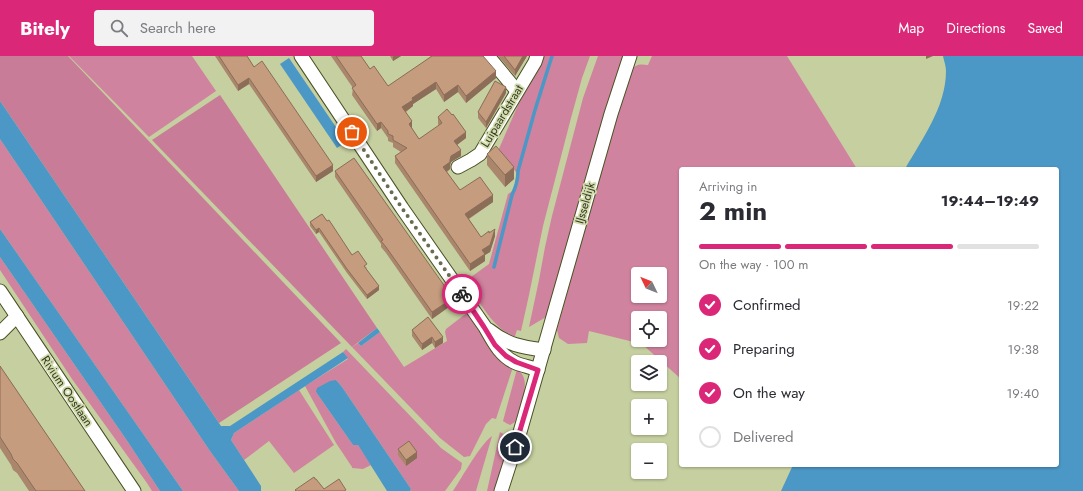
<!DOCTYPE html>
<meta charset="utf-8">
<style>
body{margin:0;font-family:Jost,sans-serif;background:#f2f2f3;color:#2b2b33;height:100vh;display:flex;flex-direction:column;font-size:15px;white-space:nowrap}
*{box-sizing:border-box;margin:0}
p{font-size:13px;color:#7c7c81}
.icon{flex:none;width:22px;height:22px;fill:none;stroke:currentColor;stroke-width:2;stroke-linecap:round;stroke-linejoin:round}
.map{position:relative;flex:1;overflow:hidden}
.drawer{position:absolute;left:679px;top:111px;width:380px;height:300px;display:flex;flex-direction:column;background:#fff;border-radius:4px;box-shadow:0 1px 3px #0004}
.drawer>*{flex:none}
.needle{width:26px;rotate:313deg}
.controls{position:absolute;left:631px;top:211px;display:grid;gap:8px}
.controls a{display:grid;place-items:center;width:36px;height:36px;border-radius:4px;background:#fff;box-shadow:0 1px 3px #0004;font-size:20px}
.pin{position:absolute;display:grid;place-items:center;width:34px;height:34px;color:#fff;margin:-17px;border:2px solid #fff;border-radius:50%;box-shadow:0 1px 4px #0007}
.courier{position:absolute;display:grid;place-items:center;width:40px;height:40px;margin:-20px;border:3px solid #db2777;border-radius:50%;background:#fff;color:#222;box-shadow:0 1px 5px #0007}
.headline em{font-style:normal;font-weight:700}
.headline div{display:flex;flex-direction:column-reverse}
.headline{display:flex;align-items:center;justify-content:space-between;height:68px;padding:0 20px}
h1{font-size:26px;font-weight:700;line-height:30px}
.bar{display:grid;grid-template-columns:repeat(4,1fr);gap:6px 4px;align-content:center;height:48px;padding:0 20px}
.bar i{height:5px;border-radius:3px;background:#e1e1e2}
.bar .on{background:#db2777}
.bar p{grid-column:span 4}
ol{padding:0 20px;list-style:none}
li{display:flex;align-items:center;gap:12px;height:44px}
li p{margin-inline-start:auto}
li .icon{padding:4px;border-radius:50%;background:#db2777;color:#fff;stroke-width:4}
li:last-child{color:#7c7c81}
li i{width:22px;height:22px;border:2px solid #e1e1e2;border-radius:50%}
header{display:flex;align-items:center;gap:24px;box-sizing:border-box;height:56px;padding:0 20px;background:#db2777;color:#fff}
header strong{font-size:19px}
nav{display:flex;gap:22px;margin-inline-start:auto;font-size:14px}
.search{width:280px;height:36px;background:#f2f2f3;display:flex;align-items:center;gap:10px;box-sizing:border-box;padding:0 14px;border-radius:4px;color:#7c7c81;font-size:15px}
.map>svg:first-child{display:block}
.green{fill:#d0839e;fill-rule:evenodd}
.forest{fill:#c97c97}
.water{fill:#4b97c5}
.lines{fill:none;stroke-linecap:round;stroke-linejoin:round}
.stream{stroke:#4b97c5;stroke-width:3.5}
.minor-casing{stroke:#495025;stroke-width:15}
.minor{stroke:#fff;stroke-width:13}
.wall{fill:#aa866c}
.shaded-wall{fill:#8b6d58}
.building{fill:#c69c7e;stroke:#8b6d58}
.done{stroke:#676e50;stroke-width:4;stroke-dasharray:0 7.2}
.route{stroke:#db2777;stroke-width:5}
.labels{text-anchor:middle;stroke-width:3.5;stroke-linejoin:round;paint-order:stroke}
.street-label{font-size:12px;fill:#353925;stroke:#d2dcac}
</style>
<header>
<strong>Bitely</strong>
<div class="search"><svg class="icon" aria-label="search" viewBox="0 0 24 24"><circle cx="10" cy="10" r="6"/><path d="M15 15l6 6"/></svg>Search here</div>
<nav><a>Map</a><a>Directions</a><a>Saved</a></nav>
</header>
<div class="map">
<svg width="1083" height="435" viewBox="0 0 1083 435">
<rect width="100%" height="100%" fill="#c5cf9f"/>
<g class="green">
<polygon points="69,0 192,0 216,35 149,81"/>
<path d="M543,0H590L582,22L571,62L543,170L529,239L521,275L517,274L515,280H513C492,271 480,246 467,227V224L489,208L508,138L514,134L519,121L516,116L498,95L522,40Z"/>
<polygon points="598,0 624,0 607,50 561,213 546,261 529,271 539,224 545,191 552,160 583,42"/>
<path d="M652,0H787L857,113H681V323L642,288L589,275L587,287L568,288L559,282L557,274L597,127L631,14C636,8 640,8 648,9ZM638,218H660V240H638ZM638,262H660V284H638Z"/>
<polygon points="0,83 210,395 239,435 183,435 0,173"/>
<polygon points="0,201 128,386 160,435 152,435 147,427 72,323 0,214"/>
<polygon points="468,256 489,292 496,301 513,311 496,363 492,362 486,368 470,400 464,401 440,382 352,291 358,287 361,290 380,276 404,311 447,285 445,276 446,273"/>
<polygon points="346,293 441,392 462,407 461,413 445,435 410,435 411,433 342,331 336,324 316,336 353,389 358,389 371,409 363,413 352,412 352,411 336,387 305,330 348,303 343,296"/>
<path d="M517,313C519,315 522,317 523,320C529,332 519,354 515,366L510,369L506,367L503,365Z"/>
<polygon points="299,334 334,389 294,417 269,385 244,404 231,384 234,377"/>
<polygon points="500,376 510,382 495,435 487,435"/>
<path d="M492,380L476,435H453C463,420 479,390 492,380Z"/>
</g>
<g class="forest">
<polygon points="0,0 68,0 341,287 219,367 0,45"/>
<polygon points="220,39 377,272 352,291 152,84"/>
</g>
<g class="water">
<path d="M943,0H1083V435H781L793,409H1057V113H905C922,83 946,51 946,15C946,10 944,5 943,0Z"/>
<polygon points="289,2 346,86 337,92 280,8"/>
<polygon points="0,45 221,370 230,370 343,296 348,302 234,377 231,384 261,430 261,435 239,435 210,395 0,83"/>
<polygon points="0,173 183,435 160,435 128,386 0,201"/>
<polygon points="377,272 380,276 361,290 358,287"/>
<polygon points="336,324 342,331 411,433 410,435 387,435 358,389 353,389 316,336 317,332 330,325"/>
</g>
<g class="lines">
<path class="stream" d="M494,211L512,139C516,131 518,124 518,115L535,54L552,0"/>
<defs>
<g id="minor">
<path d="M301,0L402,152L485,271C493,285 500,300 516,307C523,310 531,311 538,314"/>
<polyline points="488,0 517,35"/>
<polyline points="458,111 471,104 480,98 535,6 537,0"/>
<polyline points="0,235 134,435"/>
<path d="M489,274C508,289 521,291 544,294"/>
<polyline points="0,277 17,260"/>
<polyline points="501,435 520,376 611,58 630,0"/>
</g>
</defs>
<use href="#minor" class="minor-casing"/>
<use href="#minor" class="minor"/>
</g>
<g class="wall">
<polygon points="215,0 247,0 254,11 333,115 316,126 249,28 238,35"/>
<polygon points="331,0 361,0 370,13 388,30 431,1 430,0 483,0 496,22 466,47 458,36 444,46 436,33 413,48 413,50 406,56 412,72 419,83 439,70 438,68 438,61 466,82 457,89 461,100 451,106 450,109 450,113 447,116 460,134 493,146 469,163 481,181 489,177 495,180 490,196 485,199 485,205 470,215 395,107 395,100 401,96 393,91 393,87 388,85 388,82 381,72 377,75 352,39 353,32"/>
<polygon points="390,0 401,0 393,5"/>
<polygon points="498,0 527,0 515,20"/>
<polygon points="506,37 486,72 478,62 478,56"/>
<polygon points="487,98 514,123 505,131 487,109"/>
<polygon points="335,115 453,248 432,263 386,197 381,191 381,188 335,121"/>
<polygon points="322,158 352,199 367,212 366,212 379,234 367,243 347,217 319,176 316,178 310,170 310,166"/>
<polygon points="428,261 443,287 435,292 432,287 422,294 412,280 412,274"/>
<polygon points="0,310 85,435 29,435 17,417 13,414 11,409 0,392"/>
<polygon points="398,393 417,402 406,410 398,399"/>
</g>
<g class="shaded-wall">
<polygon points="393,0 401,0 393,5"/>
<polygon points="523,0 527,0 515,20 515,14"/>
<polygon points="926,0 933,0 926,3"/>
<polygon points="496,15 496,22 466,47 466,40"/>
<polygon points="249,22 249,28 238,35 238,29"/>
<polygon points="436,26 436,33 413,48 413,50 402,58 402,51 412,42"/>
<polygon points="458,29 458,36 444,46 444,39"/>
<polygon points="506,31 506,37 486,72 486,66"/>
<polygon points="412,65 412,72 409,75 409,68"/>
<polygon points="381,66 381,72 377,75 377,68"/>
<polygon points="466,76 466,82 454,91 454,85"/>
<polygon points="461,94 461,100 451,106 450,109 450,113 443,118 443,111 450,104 451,100"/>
<polygon points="333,109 333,115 316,126 316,120"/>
<polygon points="514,111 514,123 505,131 505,119"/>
<polygon points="493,139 493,146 465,165 465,158"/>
<polygon points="319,172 319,176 316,178 316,174"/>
<polygon points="495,173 495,180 490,196 485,199 485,205 470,215 470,208 482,194"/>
<polygon points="379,230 379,234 367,243 367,239"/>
<polygon points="453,242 453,248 432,263 432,256"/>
<polygon points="432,281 432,287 422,294 422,288"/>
<polygon points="443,281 443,287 435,292 435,286"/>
<polygon points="417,396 417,402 406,410 406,404"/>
</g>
<g class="building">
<polygon points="219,0 247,0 254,11 262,5 333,109 316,120 249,22 238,29"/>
<polygon points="336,0 361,0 370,13 374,10 388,30 432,0 483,0 496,15 466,40 458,29 444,39 436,26 412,42 413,44 402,51 412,65 409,68 419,83 442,67 438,61 447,53 452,59 453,58 466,76 454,85 461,94 451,100 450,104 450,106 443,111 460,134 480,121 493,139 465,158 481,181 489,175 489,177 495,173 490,189 482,194 485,198 470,208 395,100 407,92 393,84 393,80 388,78 388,75 381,66 377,68 352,32 356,29"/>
<polygon points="504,0 523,0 515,14"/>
<polygon points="495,25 506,31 486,66 478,56"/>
<polygon points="496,90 514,111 505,119 487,98"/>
<polygon points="354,102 453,242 432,256 386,191 381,185 383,184 335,115"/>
<polygon points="322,158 327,165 329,164 352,199 358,195 367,208 364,210 379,230 367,239 347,213 319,172 316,174 310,166"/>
<polygon points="428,261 443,281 435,286 432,281 422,288 412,274"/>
<polygon points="0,310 85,435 36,435 17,407 13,403 11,398 0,381"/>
<polygon points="409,385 417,396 406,404 398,393"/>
<polygon points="314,421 315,423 316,423 324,433 339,423 346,434 344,435 296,435 295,434"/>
</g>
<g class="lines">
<polyline class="done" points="352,76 402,152 462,238"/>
<polyline class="route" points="462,238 484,271 495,289 506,300 516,306 538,314 515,391"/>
</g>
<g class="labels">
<g class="street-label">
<text transform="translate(502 60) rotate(-59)" y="4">Luipaardstraat</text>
<text transform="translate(585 147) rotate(-74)" y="4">IJsseldijk</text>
<text transform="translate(67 335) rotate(56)" y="4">Rivium Oostlaan</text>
</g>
</g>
</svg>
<div class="controls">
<a><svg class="needle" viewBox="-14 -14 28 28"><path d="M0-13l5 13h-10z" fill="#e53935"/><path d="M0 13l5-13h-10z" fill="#7c7c81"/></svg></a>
<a><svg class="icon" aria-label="locate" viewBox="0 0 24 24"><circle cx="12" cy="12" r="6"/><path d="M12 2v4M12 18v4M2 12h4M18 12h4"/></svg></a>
<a><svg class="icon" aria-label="layers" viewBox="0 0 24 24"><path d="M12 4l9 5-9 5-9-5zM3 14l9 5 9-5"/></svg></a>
<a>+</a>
<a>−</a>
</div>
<div class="pin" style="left:352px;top:76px;background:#ea580c"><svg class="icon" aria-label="bag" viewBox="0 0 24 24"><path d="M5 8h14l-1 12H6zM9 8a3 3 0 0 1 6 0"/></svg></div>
<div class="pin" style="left:515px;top:391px;background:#1f2937"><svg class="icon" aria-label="home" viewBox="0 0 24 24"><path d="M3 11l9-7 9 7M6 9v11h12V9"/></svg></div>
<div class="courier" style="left:462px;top:238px"><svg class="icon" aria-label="bike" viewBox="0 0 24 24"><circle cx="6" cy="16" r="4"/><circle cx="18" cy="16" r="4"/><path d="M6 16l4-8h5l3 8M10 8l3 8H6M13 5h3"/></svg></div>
<section class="drawer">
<div class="headline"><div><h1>2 min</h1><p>Arriving in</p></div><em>19:44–19:49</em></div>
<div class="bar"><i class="on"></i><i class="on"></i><i class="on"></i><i></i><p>On the way · 100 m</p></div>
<ol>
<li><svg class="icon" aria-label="check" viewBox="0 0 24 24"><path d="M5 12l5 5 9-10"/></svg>Confirmed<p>19:22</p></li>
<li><svg class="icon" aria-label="check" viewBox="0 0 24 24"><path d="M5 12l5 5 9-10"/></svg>Preparing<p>19:38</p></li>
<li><svg class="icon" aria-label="check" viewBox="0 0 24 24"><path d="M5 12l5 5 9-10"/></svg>On the way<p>19:40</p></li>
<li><i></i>Delivered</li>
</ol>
</section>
</div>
